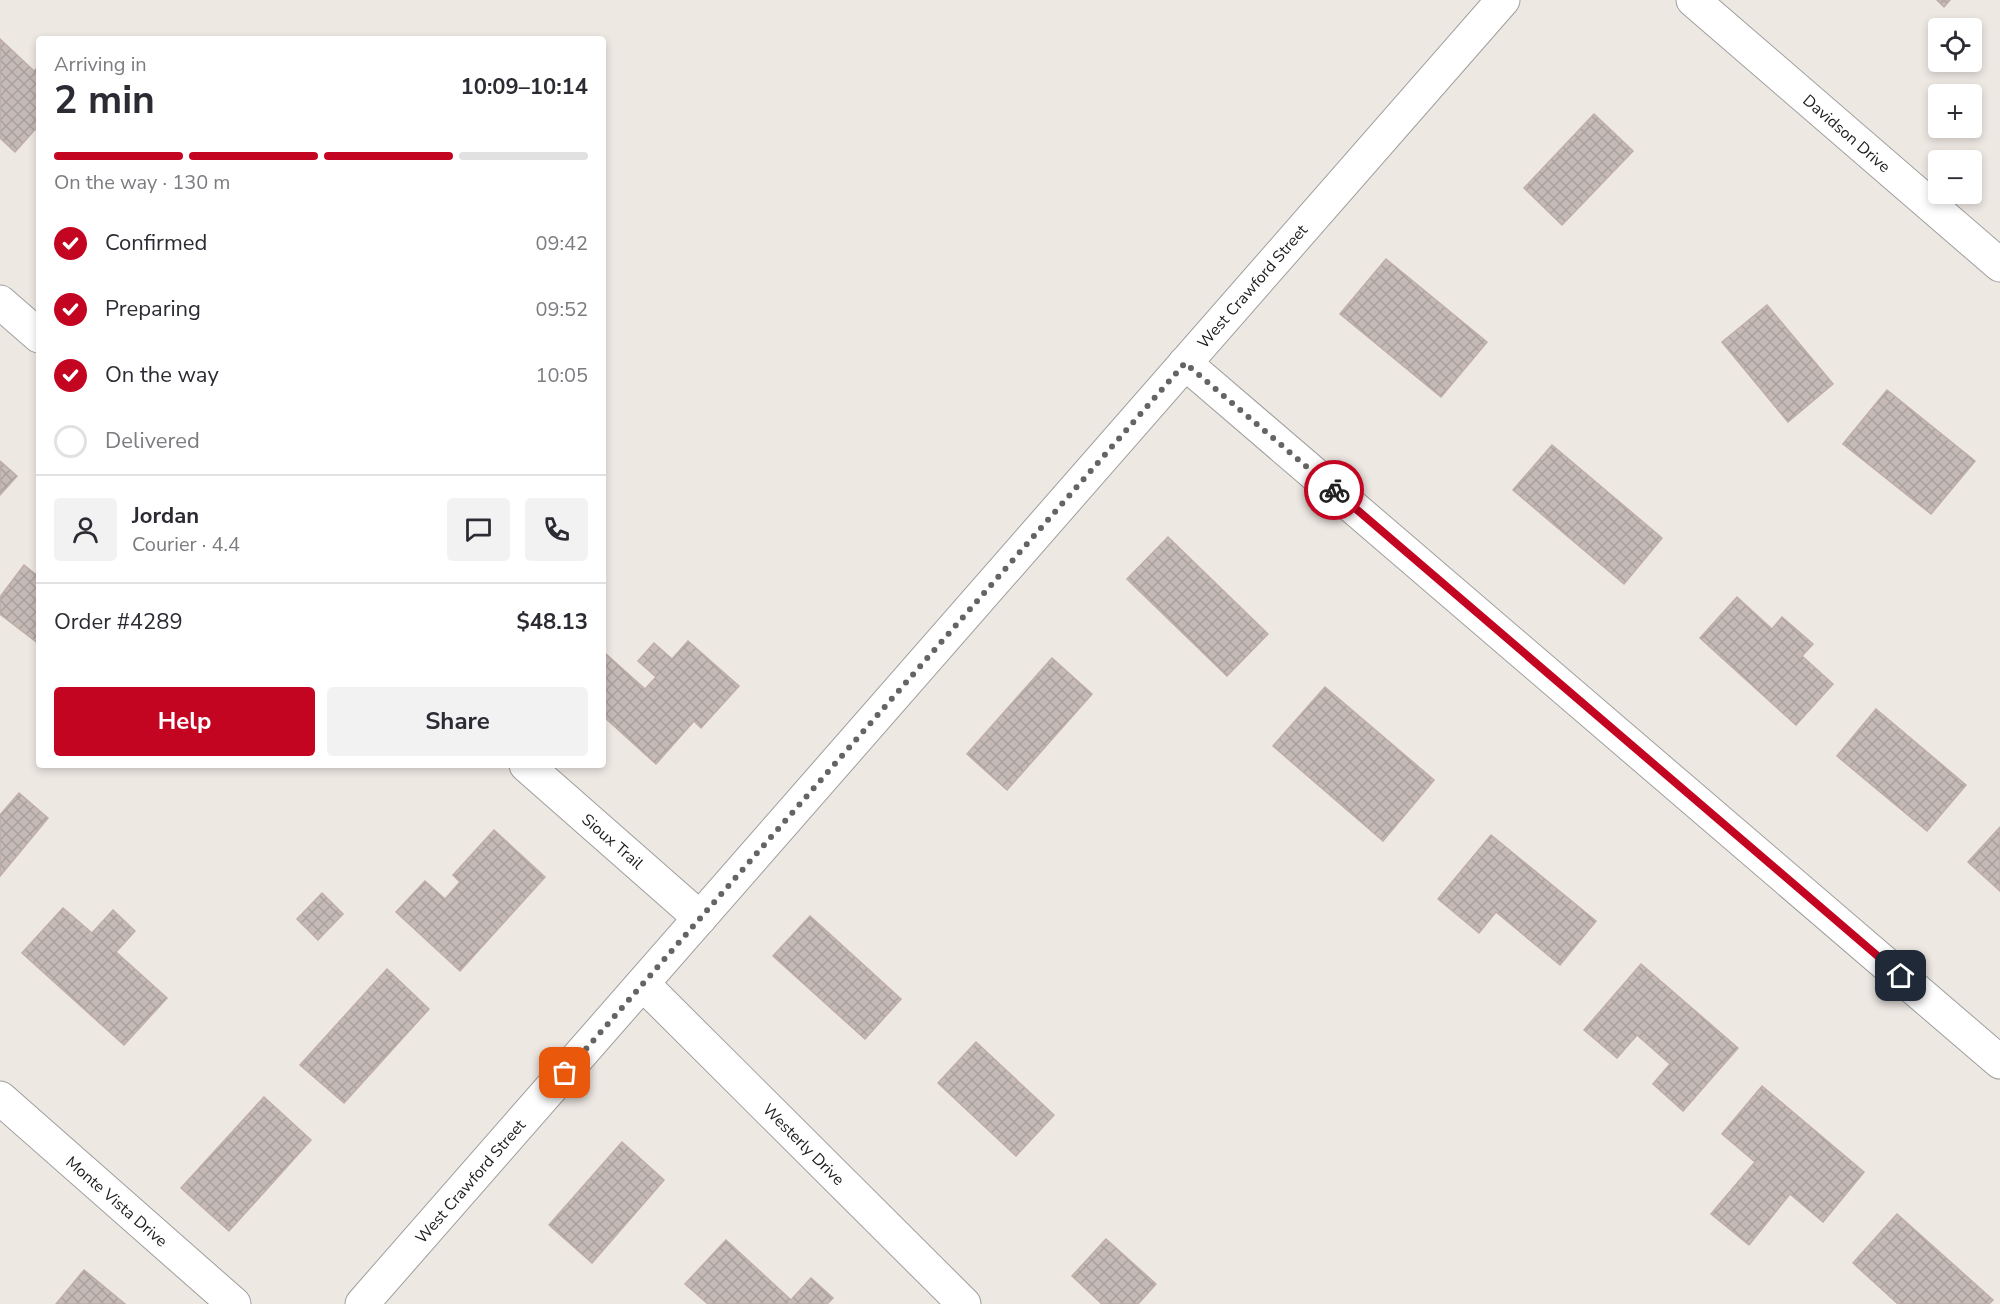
<!DOCTYPE html>
<meta charset="utf-8">
<style>
body{margin:0;font-family:"Nunito Sans",sans-serif;background:#f2f2f3;color:#2b2b33;height:100vh;display:flex;flex-direction:column;font-size:22px;white-space:nowrap}
*{box-sizing:border-box;margin:0}
p{font-size:20px;color:#7c7c81}
.icon{flex:none;width:33px;height:33px;fill:none;stroke:currentColor;stroke-width:2;stroke-linecap:round;stroke-linejoin:round}
.map{position:relative;flex:1;overflow:hidden}
.drawer{position:absolute;left:36px;top:36px;width:570px;height:732px;display:flex;flex-direction:column;background:#fff;border-radius:6px;box-shadow:0 3px 9px #0003}
.drawer>*{flex:none}
.buttons{position:absolute;left:1928px;top:18px;display:grid;gap:12px}
.buttons a{display:grid;place-items:center;width:54px;height:54px;border-radius:6px;background:#fff;box-shadow:0 3px 9px #0003;font-size:30px}
.pin{position:absolute;display:grid;place-items:center;width:51px;height:51px;color:#fff;margin:-26px;border-radius:12px;box-shadow:0 3px 9px #0006}
.courier{position:absolute;display:grid;place-items:center;width:60px;height:60px;margin:-30px;border:4px solid #c40522;border-radius:50%;background:#fff;color:#222;box-shadow:0 2px 8px #0007}
.head em{font-style:normal;font-weight:700}
.head div{display:flex;flex-direction:column-reverse}
.head{display:flex;align-items:center;justify-content:space-between;height:102px;padding:0 18px}
h1{font-size:39px;font-weight:700;line-height:45px}
.bar{display:grid;grid-template-columns:repeat(4,1fr);gap:9px 6px;align-content:center;height:72px;padding:0 18px}
.bar i{height:8px;border-radius:4px;background:#e1e1e2}
.bar .on{background:#c40522}
.bar p{grid-column:span 4}
.line{display:flex;align-items:center;gap:15px;padding:0 18px;border-top:2px solid #e1e1e2}
.line div{flex:1}
.round{display:grid;place-items:center;flex:none;width:63px;height:63px;border-radius:6px;background:#f2f2f3}
ol{padding:0 18px;list-style:none}
li{display:flex;align-items:center;gap:18px;height:66px}
li p{margin-inline-start:auto}
li .icon{padding:6px;border-radius:50%;background:#c40522;color:#fff;stroke-width:4}
li:last-child{color:#7c7c81}
li i{width:33px;height:33px;border:3px solid #e1e1e2;border-radius:50%}
.action{display:flex;gap:12px;margin-top:auto;padding:12px 18px}
.action a{flex:1;height:69px;border-radius:6px;background:#c40522;color:#fff;font-size:24px;font-weight:700;line-height:69px;text-align:center}
.action a+a{background:#f2f2f3;color:#2b2b33}
.map>svg:first-child{display:block}
.building{fill:url(#building-cross-hatch);stroke:#bfada6;stroke-width:1.5}
.lines{fill:none;stroke-linecap:round;stroke-linejoin:round}
.minor-casing{stroke:#9e9e9e;stroke-width:35}
.minor{stroke:#fff;stroke-width:33}
.done{stroke:#666462;stroke-width:6;stroke-dasharray:0 10.8}
.route{stroke:#c40522;stroke-width:8}
.labels{text-anchor:middle;stroke-width:4.5;stroke-linejoin:round;paint-order:stroke}
.street-label{font-size:16px;fill:#1d1d1d;stroke:#fff}
</style>
<div class="map">
<svg width="2000" height="1304" viewBox="0 0 2000 1304">
<defs>
<pattern id="building-cross-hatch" width="8" height="8" patternUnits="userSpaceOnUse" patternTransform="scale(1.5)"><rect width="8" height="8" fill="#c5bab6"/><path d="M0 0l8 8M0 8l8-8" fill="none" stroke="#a99f9c"/></pattern>
</defs>
<rect width="100%" height="100%" fill="#eee8e3"/>
<g class="building">
<polygon points="1937,0 1950,0 1944,7"/>
<polygon points="0,39 34,71 39,66 39,125 15,152 0,138"/>
<polygon points="1594,114 1633,151 1562,225 1524,188"/>
<polygon points="1386,259 1487,342 1441,397 1340,314"/>
<polygon points="1767,305 1833,384 1788,422 1722,342"/>
<polygon points="1887,390 1975,461 1931,514 1843,444"/>
<polygon points="1552,445 1662,538 1624,584 1513,490"/>
<polygon points="0,461 17,476 0,495"/>
<polygon points="1168,537 1268,634 1227,676 1127,579"/>
<polygon points="24,565 39,577 39,644 0,614 0,597"/>
<polygon points="1737,597 1772,629 1782,617 1813,644 1802,656 1833,684 1796,725 1700,638"/>
<polygon points="688,641 739,686 701,728 694,721 656,764 603,716 603,657 606,654 645,689 656,677 638,661 654,643 672,659"/>
<polygon points="1052,658 1092,694 1007,790 967,754"/>
<polygon points="1325,687 1434,780 1383,841 1273,746"/>
<polygon points="1876,709 1966,785 1927,831 1837,756"/>
<polygon points="19,793 48,818 0,876 0,815"/>
<polygon points="2000,827 2000,891 1968,862"/>
<polygon points="494,830 545,877 460,971 396,912 425,881 445,899 460,882 453,875"/>
<polygon points="1491,835 1596,921 1560,965 1496,912 1479,933 1438,899"/>
<polygon points="322,893 343,914 318,940 297,919"/>
<polygon points="63,908 92,933 113,910 135,931 116,952 167,998 124,1045 22,953"/>
<polygon points="810,916 901,999 865,1039 773,956"/>
<polygon points="1641,964 1738,1048 1683,1111 1653,1084 1670,1064 1637,1035 1617,1058 1584,1030"/>
<polygon points="387,969 429,1009 344,1103 300,1065"/>
<polygon points="976,1042 1054,1115 1016,1156 938,1083"/>
<polygon points="1762,1086 1864,1172 1823,1222 1790,1194 1749,1245 1711,1214 1755,1162 1722,1134"/>
<polygon points="264,1097 311,1140 229,1231 181,1188"/>
<polygon points="622,1142 664,1180 592,1263 549,1225"/>
<polygon points="1897,1214 1993,1300 1989,1304 1898,1304 1853,1263"/>
<polygon points="1106,1239 1156,1284 1138,1304 1102,1304 1072,1276"/>
<polygon points="726,1240 791,1300 811,1278 833,1298 827,1304 708,1304 685,1284"/>
<polygon points="84,1270 125,1304 56,1304"/>
</g>
<g class="lines">
<defs>
<g id="minor">
<polyline points="1693,0 2000,265"/>
<polyline points="0,302 39,336"/>
<polyline points="1185,363 2000,1062"/>
<polyline points="526,765 700,918"/>
<polyline points="643,984 964,1304"/>
<polyline points="0,1098 234,1304"/>
<polyline points="362,1304 1503,0"/>
</g>
</defs>
<use href="#minor" class="minor-casing"/>
<use href="#minor" class="minor"/>
</g>
<g class="lines">
<polyline class="done" points="565,1073 1185,363 1334,490"/>
<polyline class="route" points="1334,490 1901,976"/>
</g>
<g class="labels">
<g class="street-label">
<text transform="translate(1847 133) rotate(41)" y="6">Davidson Drive</text>
<text transform="translate(1252 286) rotate(-49)" y="6">West Crawford Street</text>
<text transform="translate(613 841) rotate(41)" y="6">Sioux Trail</text>
<text transform="translate(804 1144) rotate(45)" y="6">Westerly Drive</text>
<text transform="translate(470 1181) rotate(-49)" y="6">West Crawford Street</text>
<text transform="translate(117 1201) rotate(41)" y="6">Monte Vista Drive</text>
</g>
</g>
</svg>
<div class="buttons">
<a><svg class="icon" aria-label="locate" viewBox="0 0 24 24"><circle cx="12" cy="12" r="6"/><path d="M12 2v4M12 18v4M2 12h4M18 12h4"/></svg></a>
<a>+</a>
<a>−</a>
</div>
<div class="pin" style="left:565px;top:1073px;background:#ea580c"><svg class="icon" aria-label="bag" viewBox="0 0 24 24"><path d="M5 8h14l-1 12H6zM9 8a3 3 0 0 1 6 0"/></svg></div>
<div class="pin" style="left:1901px;top:976px;background:#1f2937"><svg class="icon" aria-label="home" viewBox="0 0 24 24"><path d="M3 11l9-7 9 7M6 9v11h12V9"/></svg></div>
<div class="courier" style="left:1334px;top:490px"><svg class="icon" aria-label="bike" viewBox="0 0 24 24"><circle cx="6" cy="16" r="4"/><circle cx="18" cy="16" r="4"/><path d="M6 16l4-8h5l3 8M10 8l3 8H6M13 5h3"/></svg></div>
<section class="drawer">
<div class="head"><div><h1>2 min</h1><p>Arriving in</p></div><em>10:09–10:14</em></div>
<div class="bar"><i class="on"></i><i class="on"></i><i class="on"></i><i></i><p>On the way · 130 m</p></div>
<ol>
<li><svg class="icon" aria-label="check" viewBox="0 0 24 24"><path d="M5 12l5 5 9-10"/></svg>Confirmed<p>09:42</p></li>
<li><svg class="icon" aria-label="check" viewBox="0 0 24 24"><path d="M5 12l5 5 9-10"/></svg>Preparing<p>09:52</p></li>
<li><svg class="icon" aria-label="check" viewBox="0 0 24 24"><path d="M5 12l5 5 9-10"/></svg>On the way<p>10:05</p></li>
<li><i></i>Delivered</li>
</ol>
<div class="line" style="height:108px"><a class="round"><svg class="icon" aria-label="person" viewBox="0 0 24 24"><circle cx="12" cy="8" r="4"/><path d="M4 21q1-7 8-7t8 7"/></svg></a><div><b>Jordan</b><p>Courier · 4.4</p></div><a class="round"><svg class="icon" aria-label="chat" viewBox="0 0 24 24"><path d="M4 5h16v11H9l-5 4z"/></svg></a><a class="round"><svg class="icon" aria-label="phone" viewBox="0 0 24 24"><path d="M5 4h4l2 5-3 2q2 4 5 5l2-3 5 2v4C11 20 4 13 5 4z"/></svg></a></div>
<div class="line" style="height:78px"><div>Order #4289</div><b>$48.13</b></div>
<div class="action"><a>Help</a><a>Share</a></div>
</section>
</div>
